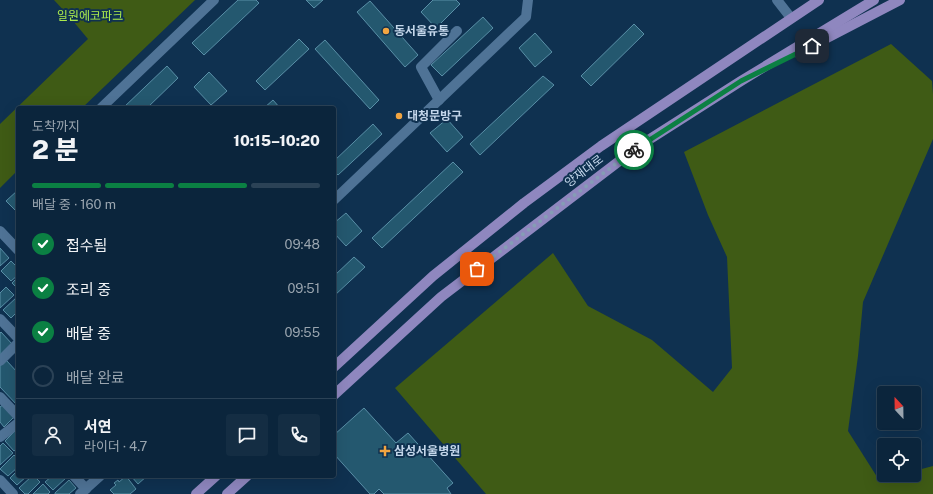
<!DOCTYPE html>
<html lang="ko">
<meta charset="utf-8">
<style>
body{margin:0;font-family:"Public Sans","Noto Sans KR",sans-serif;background:#142d43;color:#f1f3f6;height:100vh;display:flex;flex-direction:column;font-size:15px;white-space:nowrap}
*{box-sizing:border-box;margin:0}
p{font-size:13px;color:#9aa5af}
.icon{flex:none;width:22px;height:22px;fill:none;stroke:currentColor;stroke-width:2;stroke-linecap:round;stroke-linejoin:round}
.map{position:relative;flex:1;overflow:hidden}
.drawer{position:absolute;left:16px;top:106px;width:320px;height:372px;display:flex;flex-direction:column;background:#0b253c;border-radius:4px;box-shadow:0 4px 16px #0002,0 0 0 1px #2b4256}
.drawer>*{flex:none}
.needle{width:26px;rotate:338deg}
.tools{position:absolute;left:877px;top:386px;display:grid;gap:8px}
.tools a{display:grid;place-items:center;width:44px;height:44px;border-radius:4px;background:#0b253c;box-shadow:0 4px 16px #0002,0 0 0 1px #2b4256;font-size:20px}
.pin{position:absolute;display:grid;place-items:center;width:34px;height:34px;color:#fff;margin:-17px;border-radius:8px;box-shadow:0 2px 6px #0006}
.courier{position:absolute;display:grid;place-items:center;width:40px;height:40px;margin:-20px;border:3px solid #0b8043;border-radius:50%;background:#fff;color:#222;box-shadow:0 1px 5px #0007}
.head em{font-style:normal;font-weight:800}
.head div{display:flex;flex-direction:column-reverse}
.head{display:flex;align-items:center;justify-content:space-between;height:68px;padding:0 16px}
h1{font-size:26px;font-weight:800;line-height:30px}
.bar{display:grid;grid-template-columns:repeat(4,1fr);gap:6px 4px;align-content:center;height:48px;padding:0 16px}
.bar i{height:5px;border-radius:3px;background:#2b4256}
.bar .on{background:#0b8043}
.bar p{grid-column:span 4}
.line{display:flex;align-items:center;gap:10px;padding:0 16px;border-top:1px solid #2b4256}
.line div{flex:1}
.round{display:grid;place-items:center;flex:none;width:42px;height:42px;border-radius:4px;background:#142d43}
ol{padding:0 16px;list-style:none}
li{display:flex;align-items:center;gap:12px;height:44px}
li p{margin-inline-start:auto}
li .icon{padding:4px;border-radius:50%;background:#0b8043;color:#fff;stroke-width:4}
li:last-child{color:#9aa5af}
li i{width:22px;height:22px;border:2px solid #2b4256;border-radius:50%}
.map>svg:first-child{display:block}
.green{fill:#3f5b15}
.building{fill:#24586f;stroke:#598fa7}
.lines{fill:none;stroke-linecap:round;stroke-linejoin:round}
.minor{stroke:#4f7396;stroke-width:10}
.major{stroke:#8f87bf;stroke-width:10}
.done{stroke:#859db5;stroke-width:4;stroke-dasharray:0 7.2}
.route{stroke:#0b8043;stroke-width:5}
.poi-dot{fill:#f2a541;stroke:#0f3150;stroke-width:1.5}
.labels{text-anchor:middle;stroke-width:4;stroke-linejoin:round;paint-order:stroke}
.park-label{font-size:12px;fill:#aaea4c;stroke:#0f3150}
.poi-label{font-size:12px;font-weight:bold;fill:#c4d7eb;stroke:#0f3150;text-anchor:start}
.street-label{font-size:12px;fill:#c4d7eb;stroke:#0f3150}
</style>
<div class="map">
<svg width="933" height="494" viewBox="0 0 933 494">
<rect width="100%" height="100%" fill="#0f3150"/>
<g class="green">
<polygon points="54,0 195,0 82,108 18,108 18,170 0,188 0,124 88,39 68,15"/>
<polygon points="891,44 932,81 933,94 933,139 863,302 858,356 848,431 879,480 899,475 914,475 914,471 933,466 933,494 486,494 395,388 553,253 588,306 652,340 713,392 732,368 727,257 708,215 684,152"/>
</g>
<g class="building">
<polygon points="238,0 256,0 259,3 204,55 192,43"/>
<polygon points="306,0 323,0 314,8"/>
<polygon points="433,0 456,0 460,4 436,28 421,12"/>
<polygon points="370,1 418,55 405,67 357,12"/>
<polygon points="483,17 493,28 442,76 431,65"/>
<polygon points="634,24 644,34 591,86 581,76"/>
<polygon points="535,33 552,52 535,67 519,48"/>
<polygon points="299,39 309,49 265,90 256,81"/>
<polygon points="325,40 379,100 370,109 315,49"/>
<polygon points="167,66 178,78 147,108 123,108"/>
<polygon points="209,72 227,91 211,105 194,87"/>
<polygon points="543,76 554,85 480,155 470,144"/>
<polygon points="273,100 280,108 264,108"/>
<polygon points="447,119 463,137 447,152 430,133"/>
<polygon points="373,124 382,134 338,175 334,171 334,161"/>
<polygon points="453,162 463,172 382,248 372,238"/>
<polygon points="18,190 18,209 16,211 6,201"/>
<polygon points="346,213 362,231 346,246 334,233 334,223"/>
<polygon points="0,248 9,258 0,266"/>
<polygon points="354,257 365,267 334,296 334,276"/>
<polygon points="11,261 18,268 18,275 11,281 1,271"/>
<polygon points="18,277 18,289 12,283"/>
<polygon points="6,287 14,295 0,308 0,293"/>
<polygon points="17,297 18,311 11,318 3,310"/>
<polygon points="1,332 13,345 0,358 0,333"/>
<polygon points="6,360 18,373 18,406 0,387 0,366"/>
<polygon points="4,404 15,416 4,427 0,422 0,407"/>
<polygon points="364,408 396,443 408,433 453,483 447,488 451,494 384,494 379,489 374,494 370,494 334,454 334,435"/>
<polygon points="18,428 18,448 14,451 5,441"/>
<polygon points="3,443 13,453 0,465 0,446"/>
<polygon points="14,455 18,459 18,467 8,476 0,469"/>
<polygon points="18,470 18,476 27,476 17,485 10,478"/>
<polygon points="32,476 34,476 40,482 28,494 25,494 19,488"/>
<polygon points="52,476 66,476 67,477 53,490 45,482"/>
<polygon points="126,476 136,489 130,494 114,494 110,490 116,485 114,483 118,480 119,482"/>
<polygon points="131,476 147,476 138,484"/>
<polygon points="69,480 76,488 69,494 55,494 55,493"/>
<polygon points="43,484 50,492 48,494 33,494"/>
</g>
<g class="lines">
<g class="minor">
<polyline points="777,0 791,18"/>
<polyline points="439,100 421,67 457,31"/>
<polyline points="101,108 214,0"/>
<polyline points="334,200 526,17 528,0"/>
<polyline points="0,231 18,250"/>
<polyline points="0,319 18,338"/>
<polyline points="0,361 18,343"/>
<polyline points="0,397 18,416"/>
<polyline points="0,437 18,423"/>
<polyline points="74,476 86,489"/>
<polyline points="0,480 13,494"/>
<polyline points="80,494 100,476"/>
</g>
<g class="major">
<polyline points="798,53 900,0"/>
<polyline points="334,367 433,276 524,203 601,146 819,0"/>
<polyline points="334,395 441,297 639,146 741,81 874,0"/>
<polyline points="196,494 216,476"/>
<polyline points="227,494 247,476"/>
</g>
</g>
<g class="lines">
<polyline class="done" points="477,269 634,150"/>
<polyline class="route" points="634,150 741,81 812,46"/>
</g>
<g class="poi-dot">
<circle cx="386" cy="31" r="4"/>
<circle cx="399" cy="116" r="4"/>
<path d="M383 445h4v4h4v4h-4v4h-4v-4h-4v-4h4z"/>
</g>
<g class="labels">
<g class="park-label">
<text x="90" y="20">일원에코파크</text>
</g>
<g class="poi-label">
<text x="394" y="35">동서울유통</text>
<text x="407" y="120">대청문방구</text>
<text x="394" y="455">삼성서울병원</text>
</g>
<g class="street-label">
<text transform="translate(584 171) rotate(-37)" y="4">양재대로</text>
</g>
</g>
</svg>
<div class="tools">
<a><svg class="needle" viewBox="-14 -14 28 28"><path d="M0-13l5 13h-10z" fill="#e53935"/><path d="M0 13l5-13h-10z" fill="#9aa5af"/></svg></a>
<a><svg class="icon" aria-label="locate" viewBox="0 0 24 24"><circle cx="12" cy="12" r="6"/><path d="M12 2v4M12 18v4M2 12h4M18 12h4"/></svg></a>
</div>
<div class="pin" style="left:477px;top:269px;background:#ea580c"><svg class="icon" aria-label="bag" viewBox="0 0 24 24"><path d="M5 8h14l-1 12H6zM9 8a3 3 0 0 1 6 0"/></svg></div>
<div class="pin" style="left:812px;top:46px;background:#1f2937"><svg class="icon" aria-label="home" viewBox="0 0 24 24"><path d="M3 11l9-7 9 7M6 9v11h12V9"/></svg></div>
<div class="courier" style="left:634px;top:150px"><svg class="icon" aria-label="bike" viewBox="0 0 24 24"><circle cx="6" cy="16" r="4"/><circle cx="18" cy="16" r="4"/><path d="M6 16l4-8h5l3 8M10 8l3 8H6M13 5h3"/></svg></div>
<section class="drawer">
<div class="head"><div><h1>2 분</h1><p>도착까지</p></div><em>10:15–10:20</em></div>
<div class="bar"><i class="on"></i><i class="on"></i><i class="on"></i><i></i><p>배달 중 · 160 m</p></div>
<ol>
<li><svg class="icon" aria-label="check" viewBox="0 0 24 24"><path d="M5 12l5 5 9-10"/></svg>접수됨<p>09:48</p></li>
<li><svg class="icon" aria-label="check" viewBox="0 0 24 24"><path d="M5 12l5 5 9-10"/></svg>조리 중<p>09:51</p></li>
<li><svg class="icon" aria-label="check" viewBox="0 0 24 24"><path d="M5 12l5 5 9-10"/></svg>배달 중<p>09:55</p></li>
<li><i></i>배달 완료</li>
</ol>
<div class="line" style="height:72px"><a class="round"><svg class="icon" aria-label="person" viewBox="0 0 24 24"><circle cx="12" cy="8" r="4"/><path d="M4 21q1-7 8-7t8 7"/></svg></a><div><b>서연</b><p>라이더 · 4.7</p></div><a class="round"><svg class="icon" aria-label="chat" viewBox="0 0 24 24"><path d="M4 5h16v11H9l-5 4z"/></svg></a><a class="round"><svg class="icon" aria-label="phone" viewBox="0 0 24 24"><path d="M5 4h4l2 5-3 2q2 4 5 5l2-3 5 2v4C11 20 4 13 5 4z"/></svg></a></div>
</section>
</div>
